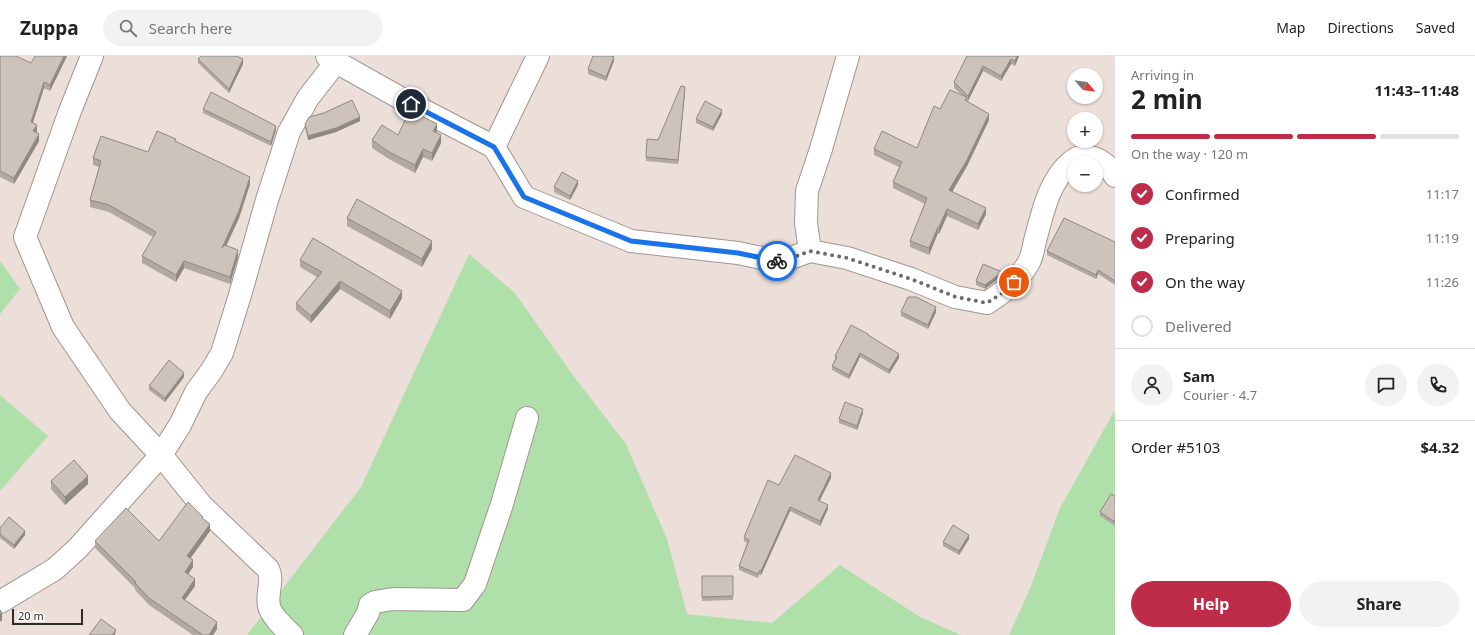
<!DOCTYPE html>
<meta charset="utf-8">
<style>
body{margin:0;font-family:"Noto Sans",sans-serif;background:#f2f2f2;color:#222;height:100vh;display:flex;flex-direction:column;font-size:15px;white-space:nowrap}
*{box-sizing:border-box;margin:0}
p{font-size:13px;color:#767676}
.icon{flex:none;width:22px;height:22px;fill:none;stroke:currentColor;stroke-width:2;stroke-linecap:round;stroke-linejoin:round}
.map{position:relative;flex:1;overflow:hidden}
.sheet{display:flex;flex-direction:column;background:#fff;width:360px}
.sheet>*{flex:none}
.needle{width:26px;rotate:119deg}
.tools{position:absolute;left:1067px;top:12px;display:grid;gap:8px}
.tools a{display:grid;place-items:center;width:36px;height:36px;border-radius:50%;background:#fff;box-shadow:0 1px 3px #0004;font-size:20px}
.scale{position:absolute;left:12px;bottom:10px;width:71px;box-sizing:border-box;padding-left:4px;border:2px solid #2f2a28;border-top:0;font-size:11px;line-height:14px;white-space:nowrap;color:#2f2a28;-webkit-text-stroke:3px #fff;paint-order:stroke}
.pin{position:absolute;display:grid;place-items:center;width:34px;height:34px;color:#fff;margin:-17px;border:2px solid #fff;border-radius:50%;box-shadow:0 1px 4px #0007}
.courier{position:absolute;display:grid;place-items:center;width:40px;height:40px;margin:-20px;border:3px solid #1a73e8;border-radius:50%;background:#fff;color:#222;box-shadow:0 1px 5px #0007}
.headline em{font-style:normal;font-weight:700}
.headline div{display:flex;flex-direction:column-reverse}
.headline{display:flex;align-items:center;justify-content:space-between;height:68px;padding:0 16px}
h1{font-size:26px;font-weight:700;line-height:30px}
.bar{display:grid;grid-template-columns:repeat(4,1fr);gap:6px 4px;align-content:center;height:48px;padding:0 16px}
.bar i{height:5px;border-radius:3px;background:#e0e0e0}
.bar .active{background:#bd2c48}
.bar p{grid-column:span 4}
.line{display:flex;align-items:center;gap:10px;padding:0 16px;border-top:1px solid #e0e0e0}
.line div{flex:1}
.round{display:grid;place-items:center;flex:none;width:42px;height:42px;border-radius:21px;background:#f2f2f2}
ol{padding:0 16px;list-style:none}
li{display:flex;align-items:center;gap:12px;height:44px}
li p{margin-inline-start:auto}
li .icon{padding:4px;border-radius:50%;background:#bd2c48;color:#fff;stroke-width:4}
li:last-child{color:#767676}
li i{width:22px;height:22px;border:2px solid #e0e0e0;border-radius:50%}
.button{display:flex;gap:8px;margin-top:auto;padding:8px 16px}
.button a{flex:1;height:46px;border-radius:24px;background:#bd2c48;color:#fff;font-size:16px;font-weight:700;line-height:46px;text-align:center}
.button a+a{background:#f2f2f2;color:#222}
header{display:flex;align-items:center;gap:24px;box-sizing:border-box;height:56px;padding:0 20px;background:#fff;border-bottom:1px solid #e0e0e0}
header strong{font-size:19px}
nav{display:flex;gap:22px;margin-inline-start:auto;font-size:14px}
.search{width:280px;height:36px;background:#f2f2f2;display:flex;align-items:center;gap:10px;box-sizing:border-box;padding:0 14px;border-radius:22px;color:#767676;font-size:15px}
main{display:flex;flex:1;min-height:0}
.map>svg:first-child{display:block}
.green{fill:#afe0aa}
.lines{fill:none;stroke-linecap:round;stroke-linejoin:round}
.minor-casing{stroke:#a1958f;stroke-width:24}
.minor{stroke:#fff;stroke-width:22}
.wall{fill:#b1a8a1}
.shaded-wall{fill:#908883}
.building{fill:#cec3bb;stroke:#908883}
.done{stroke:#716966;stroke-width:4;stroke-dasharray:0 7.2}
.route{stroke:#1a73e8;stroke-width:5}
</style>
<header>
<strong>Zuppa</strong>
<div class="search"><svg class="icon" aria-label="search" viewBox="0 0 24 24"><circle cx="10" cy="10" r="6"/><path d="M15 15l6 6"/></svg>Search here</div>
<nav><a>Map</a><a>Directions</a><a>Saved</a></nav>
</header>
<main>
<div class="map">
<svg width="1115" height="579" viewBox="0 0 1115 579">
<rect width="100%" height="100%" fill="#ecded8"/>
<g class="green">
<polygon points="469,198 515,237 572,318 626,388 667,483 687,558 772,567 840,509 920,561 961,579 247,579 361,431"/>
<polygon points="0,205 20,233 0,258"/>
<polygon points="0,339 48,380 0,435"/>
<polygon points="1115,354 1115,579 1009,579 1031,530 1060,452"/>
</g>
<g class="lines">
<defs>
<g id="minor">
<path d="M92,0L70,55L25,181L63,271L120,355L161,399L202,450L268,513C274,525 266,537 269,550C270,558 285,573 292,579"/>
<polyline points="327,0 336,6 411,48 494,91 538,0"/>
<path d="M848,0L821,93L807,135L806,167L810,195L847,202L911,223L955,241L987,247C1005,235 1020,224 1030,204C1033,197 1034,188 1036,181C1043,155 1049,126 1070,107C1076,102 1081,99 1089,101C1099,102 1110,111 1115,120"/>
<polyline points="494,91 524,141 631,185 738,197 780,206 810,195"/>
<polyline points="0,546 55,513 78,492 161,399 180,369 196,336 212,314 222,297 240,239 267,144 289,76 308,42 336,6"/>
<polyline points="355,579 368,557 370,549 375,546 393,543 463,544 475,528 502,448 527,362"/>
</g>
</defs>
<use href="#minor" class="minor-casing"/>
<use href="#minor" class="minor"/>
</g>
<g class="wall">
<polygon points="0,0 31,7 67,0 50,35 44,32 33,67 37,75 36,77 39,85 14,128 0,121"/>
<polygon points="967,0 1019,0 1015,10 1011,8 1001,25 983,15 968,45 967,45 989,64 967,110 952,136 986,158 978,174 947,160 939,178 938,177 929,199 910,191 910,185 925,148 893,132 893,126 899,111 874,99 874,93 917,92 940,53 961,38 954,32 954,26"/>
<polygon points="198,3 243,8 229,37 198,7"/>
<polygon points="614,5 606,25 588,18 588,13"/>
<polygon points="685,35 678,108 646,105 646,101 658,84"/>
<polygon points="203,53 276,74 271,90 203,57"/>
<polygon points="722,58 713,75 696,67 696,63"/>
<polygon points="360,65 336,76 308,84 305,72 305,68"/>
<polygon points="437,75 436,77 441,87 432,105 423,101 415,117 389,103 372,92 372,84 398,79"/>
<polygon points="176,86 250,128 239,162 226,190 238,201 230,228 184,212 176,226 142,207 142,200 153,181 109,156 90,151 90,144 99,111 93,109 93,102 148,96"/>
<polygon points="578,129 570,144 554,136 554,131"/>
<polygon points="347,162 432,193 422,211 347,170"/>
<polygon points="1115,186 1115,229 1098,218 1096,223 1047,199 1047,195"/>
<polygon points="300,204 402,242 390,263 340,233 311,267 296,254 296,247 317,221 300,211"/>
<polygon points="1002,220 985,233 976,229 976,225"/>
<polygon points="901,256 936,256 928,273 901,260"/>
<polygon points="868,279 899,302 889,318 860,301 849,323 832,314 832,310 835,304 835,300"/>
<polygon points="184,321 165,346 149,334 149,330"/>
<polygon points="863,357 857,374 839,367 839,363"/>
<polygon points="831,422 819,445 828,453 820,470 790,455 761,519 759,519 758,522 739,514 739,510 747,487 744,485 744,481 779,429"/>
<polygon points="51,425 88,428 65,449 51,433"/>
<polygon points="1115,440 1115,470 1100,460 1100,456"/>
<polygon points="203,463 210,475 190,503 193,511 188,518 195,530 185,544 217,573 213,579 193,579 149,549 135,534 135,532 95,492 95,485 159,485"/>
<polygon points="0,472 25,479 14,493 0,482"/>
<polygon points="969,483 959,499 943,490 943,486"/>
<polygon points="702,520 733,520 733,544 702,545"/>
</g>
<g class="shaded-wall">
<polygon points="64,0 67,0 50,35 50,29"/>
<polygon points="1017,0 1019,0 1015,10 1015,5"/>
<polygon points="614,1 614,5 606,25 606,21"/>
<polygon points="243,3 243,8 229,37 229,33"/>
<polygon points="1011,3 1011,8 1001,25 1001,20"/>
<polygon points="983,10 983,15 968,45 968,40"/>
<polygon points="44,26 44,32 31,72 31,66"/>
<polygon points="685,31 685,35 678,108 678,104"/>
<polygon points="722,54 722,58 713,75 713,71"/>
<polygon points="989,58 989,64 967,110 949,141 949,134"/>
<polygon points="360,61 360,65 336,76 308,84 308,80"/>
<polygon points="437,68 437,75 433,83 433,75"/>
<polygon points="37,69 37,75 33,81 33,75"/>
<polygon points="276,70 276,74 271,90 271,86"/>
<polygon points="39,78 39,85 14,128 14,122"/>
<polygon points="441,79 441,87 432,105 432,97"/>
<polygon points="423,93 423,101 415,117 415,109"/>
<polygon points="250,121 250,128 239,162 222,199 222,192"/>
<polygon points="578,125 578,129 570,144 570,140"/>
<polygon points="986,152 986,158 978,174 978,168"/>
<polygon points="947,153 947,160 939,178 939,171"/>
<polygon points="938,171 938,177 929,199 929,192"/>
<polygon points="432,185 432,193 422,211 422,203"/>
<polygon points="238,194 238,201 230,228 230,221"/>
<polygon points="184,205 184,212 176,226 176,219"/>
<polygon points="1098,214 1098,218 1096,223 1096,219"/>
<polygon points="1002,216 1002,220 985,233 985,229"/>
<polygon points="340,225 340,233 311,267 311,260"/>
<polygon points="402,235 402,242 390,263 390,255"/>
<polygon points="936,251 936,256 928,273 928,269"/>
<polygon points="860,297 860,301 849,323 849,319"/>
<polygon points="899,298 899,302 889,318 889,314"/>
<polygon points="184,317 184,321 165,346 165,342"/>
<polygon points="863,353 863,357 857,374 857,370"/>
<polygon points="831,417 831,422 818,448 818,444"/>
<polygon points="88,420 88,428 65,449 65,441"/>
<polygon points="828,449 828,453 820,470 820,465"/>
<polygon points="790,451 790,455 761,519 761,515"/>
<polygon points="210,468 210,475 187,507 187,500"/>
<polygon points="25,475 25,479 14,493 14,489"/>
<polygon points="969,479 969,483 959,499 959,495"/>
<polygon points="193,504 193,511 185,523 185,516"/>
<polygon points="195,523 195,530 182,548 182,542"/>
<polygon points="2,557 2,564 0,566 0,559"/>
<polygon points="217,566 217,573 213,579 209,579"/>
<polygon points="116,574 115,579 112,579"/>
</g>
<g class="building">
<polygon points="0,0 16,0 31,7 35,0 64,0 50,29 44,26 31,66 37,69 33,75 39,78 14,122 0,115"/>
<polygon points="201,0 236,0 243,3 229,33 198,3"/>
<polygon points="593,0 611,0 614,1 606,21 588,13"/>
<polygon points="967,0 1017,0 1015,5 1011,3 1001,20 983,10 968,40 954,26"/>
<polygon points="681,30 685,31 678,104 646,101 647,83 658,84"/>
<polygon points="950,34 967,41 965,44 989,58 967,104 949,134 986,152 978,168 947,153 939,171 938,171 929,192 910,185 927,142 893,126 902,106 874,93 882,75 917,92 934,50 940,53"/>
<polygon points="211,36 276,70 271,86 203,53"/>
<polygon points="352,44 360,61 336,72 308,80 305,68 309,61 324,57"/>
<polygon points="705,45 722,54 713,71 696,63"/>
<polygon points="410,54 437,68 433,75 441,79 432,97 423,93 415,109 389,96 372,84 382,69 398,79"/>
<polygon points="157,75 176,83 175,85 250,121 239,155 222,192 225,189 238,194 230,221 184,205 176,219 142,200 156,176 109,149 90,144 101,105 93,102 101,80 148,96"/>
<polygon points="562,116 578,125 570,140 554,131"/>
<polygon points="357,143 432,185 422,203 347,162"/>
<polygon points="1064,162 1115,186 1115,225 1098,214 1096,219 1047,195"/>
<polygon points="313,182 402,235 390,255 340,225 311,260 296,247 322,216 300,204"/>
<polygon points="983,208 1002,216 985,229 976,225"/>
<polygon points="908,241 916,241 936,251 928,269 901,256"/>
<polygon points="851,269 868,278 868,279 899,298 889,314 860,297 849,319 832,310 837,301 835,300"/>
<polygon points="169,304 184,317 165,342 149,330"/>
<polygon points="845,346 863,353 857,370 839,363"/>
<polygon points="795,399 831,417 818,444 828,449 820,465 790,451 761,515 759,515 758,518 739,510 749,484 744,481 768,424 779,429"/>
<polygon points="74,404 88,420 65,441 51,425"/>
<polygon points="1111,438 1115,440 1115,466 1100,456"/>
<polygon points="188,446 203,461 202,462 210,468 187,500 193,504 185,516 195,523 182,542 217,566 209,579 203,579 149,542 135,527 136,526 95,485 126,452 159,485"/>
<polygon points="9,461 25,475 14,489 0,478 0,472"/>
<polygon points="953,469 969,479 959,495 943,486"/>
<polygon points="702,520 733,520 733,540 702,541"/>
<polygon points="0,554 2,557 0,559"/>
<polygon points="101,563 116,574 112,579 89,579"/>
</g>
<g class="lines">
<polyline class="done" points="777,205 780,206 810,195 847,202 911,223 956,241 987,247 1007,234 1014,226"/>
<polyline class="route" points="411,48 494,91 524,141 631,185 738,197 777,205"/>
</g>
</svg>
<div class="tools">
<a><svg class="needle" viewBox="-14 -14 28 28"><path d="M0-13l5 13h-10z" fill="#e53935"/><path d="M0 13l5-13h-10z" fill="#767676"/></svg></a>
<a>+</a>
<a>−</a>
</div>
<div class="scale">20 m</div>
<div class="pin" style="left:1014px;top:226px;background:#ea580c"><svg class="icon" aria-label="bag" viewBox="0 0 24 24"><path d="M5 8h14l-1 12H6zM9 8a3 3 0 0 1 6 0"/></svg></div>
<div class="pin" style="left:411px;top:48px;background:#1f2937"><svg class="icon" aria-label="home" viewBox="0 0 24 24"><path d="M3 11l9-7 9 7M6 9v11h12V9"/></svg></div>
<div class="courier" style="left:777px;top:205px"><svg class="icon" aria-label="bike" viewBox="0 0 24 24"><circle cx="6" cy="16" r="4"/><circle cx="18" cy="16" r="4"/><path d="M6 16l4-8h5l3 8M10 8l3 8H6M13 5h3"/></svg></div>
</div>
<section class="sheet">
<div class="headline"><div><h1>2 min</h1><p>Arriving in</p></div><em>11:43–11:48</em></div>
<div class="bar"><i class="active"></i><i class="active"></i><i class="active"></i><i></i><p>On the way · 120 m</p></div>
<ol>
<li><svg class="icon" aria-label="check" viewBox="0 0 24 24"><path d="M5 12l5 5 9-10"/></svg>Confirmed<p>11:17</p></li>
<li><svg class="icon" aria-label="check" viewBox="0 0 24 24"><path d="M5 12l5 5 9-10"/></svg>Preparing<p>11:19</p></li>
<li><svg class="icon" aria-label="check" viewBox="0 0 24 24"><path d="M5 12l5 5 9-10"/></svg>On the way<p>11:26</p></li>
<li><i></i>Delivered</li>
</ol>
<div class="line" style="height:72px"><a class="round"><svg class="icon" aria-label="person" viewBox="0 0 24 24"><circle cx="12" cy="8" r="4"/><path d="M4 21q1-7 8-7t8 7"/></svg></a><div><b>Sam</b><p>Courier · 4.7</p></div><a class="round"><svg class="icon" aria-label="chat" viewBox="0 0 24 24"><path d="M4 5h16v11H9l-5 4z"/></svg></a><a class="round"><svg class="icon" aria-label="phone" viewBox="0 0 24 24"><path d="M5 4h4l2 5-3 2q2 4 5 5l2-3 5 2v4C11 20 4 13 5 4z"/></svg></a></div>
<div class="line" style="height:52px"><div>Order #5103</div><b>$4.32</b></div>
<div class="button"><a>Help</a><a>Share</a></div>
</section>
</main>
